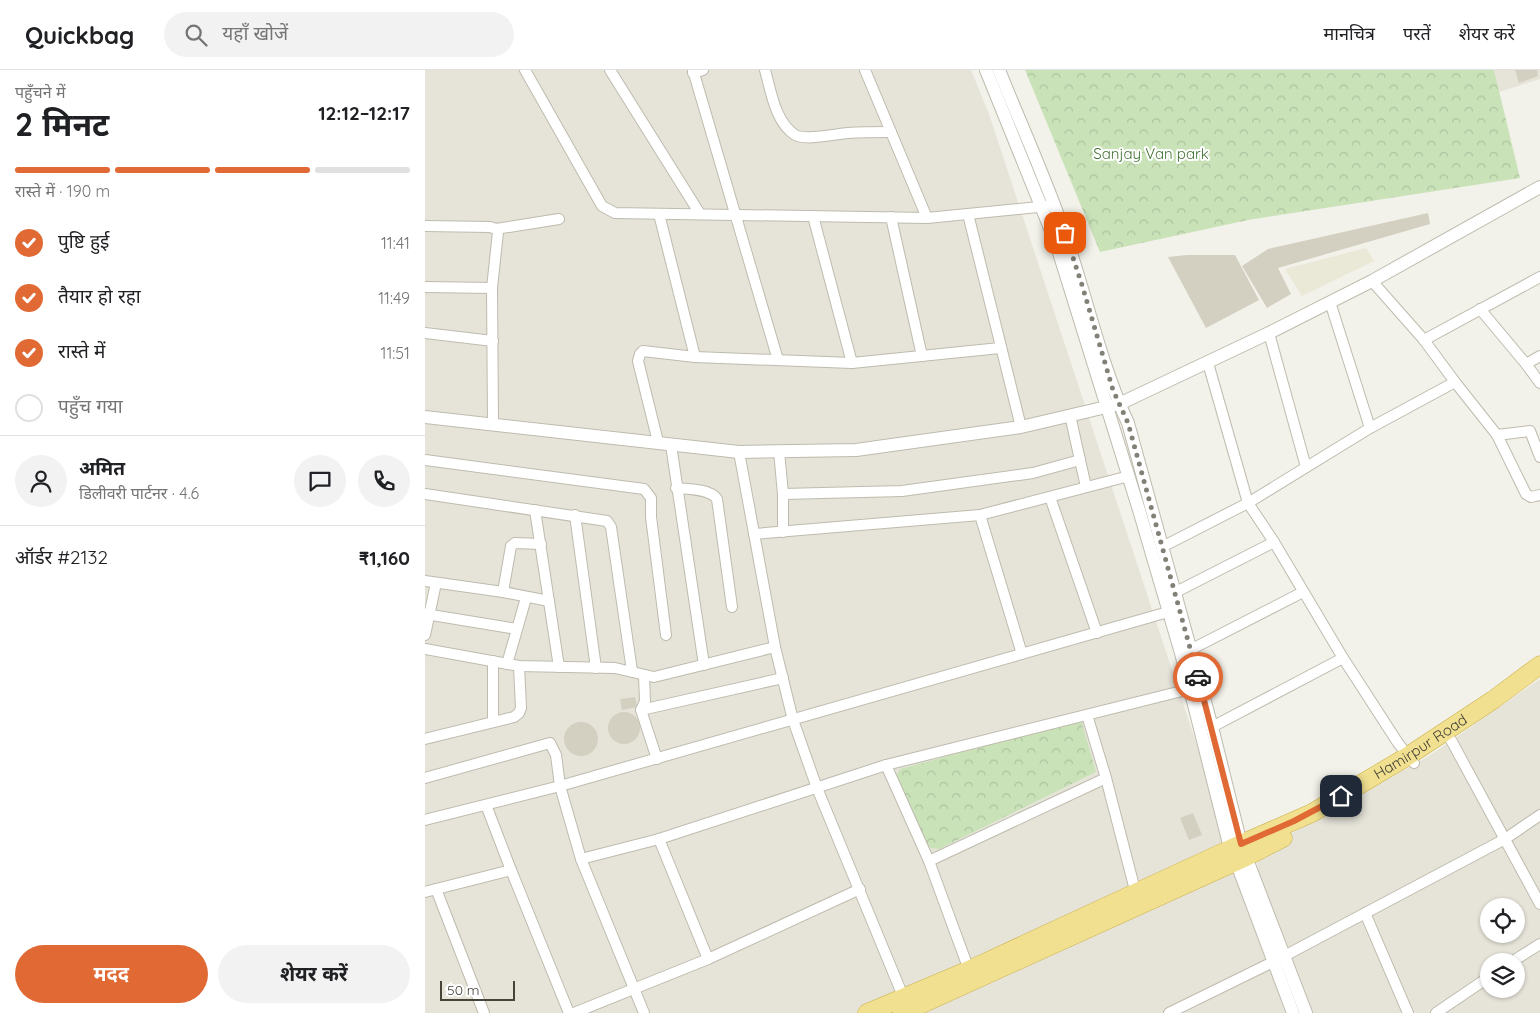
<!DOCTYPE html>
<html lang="hi">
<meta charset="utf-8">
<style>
body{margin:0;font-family:Quicksand,"Noto Sans Devanagari",sans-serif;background:#f2f2f2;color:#202124;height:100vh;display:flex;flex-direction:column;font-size:19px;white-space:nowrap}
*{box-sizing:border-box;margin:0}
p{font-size:16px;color:#757577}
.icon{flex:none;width:28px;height:28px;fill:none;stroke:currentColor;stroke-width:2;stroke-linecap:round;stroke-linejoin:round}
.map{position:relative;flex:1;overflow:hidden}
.details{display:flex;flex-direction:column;background:#fff;width:425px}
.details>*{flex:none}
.fabs{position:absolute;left:1055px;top:828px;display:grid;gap:10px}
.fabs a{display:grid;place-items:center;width:45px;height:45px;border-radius:50%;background:#fff;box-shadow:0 1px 4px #0004;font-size:25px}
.scale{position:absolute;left:15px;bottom:12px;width:75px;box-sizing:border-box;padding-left:5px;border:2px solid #464339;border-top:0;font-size:14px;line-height:18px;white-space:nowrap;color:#464339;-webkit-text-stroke:4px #fff;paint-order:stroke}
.pin{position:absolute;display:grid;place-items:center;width:42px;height:42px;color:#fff;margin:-21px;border-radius:10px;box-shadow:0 2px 8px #0006}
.courier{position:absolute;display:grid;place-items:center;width:50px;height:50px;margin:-25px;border:4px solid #e06934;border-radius:50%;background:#fff;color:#222;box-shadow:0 1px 6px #0007}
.headline em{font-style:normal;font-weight:700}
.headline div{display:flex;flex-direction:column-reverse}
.headline{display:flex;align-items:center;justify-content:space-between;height:85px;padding:0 15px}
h1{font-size:32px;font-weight:700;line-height:38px}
.bar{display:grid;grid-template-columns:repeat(4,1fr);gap:8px 5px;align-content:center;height:60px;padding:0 15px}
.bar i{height:6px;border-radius:4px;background:#e0e0e0}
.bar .active{background:#e06934}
.bar p{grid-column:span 4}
.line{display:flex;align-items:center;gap:12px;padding:0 15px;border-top:1px solid #e0e0e0}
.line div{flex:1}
.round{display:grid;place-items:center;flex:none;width:52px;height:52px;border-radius:26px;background:#f2f2f2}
ol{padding:0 15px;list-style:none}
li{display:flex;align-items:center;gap:15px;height:55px}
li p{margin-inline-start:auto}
li .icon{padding:5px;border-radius:50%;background:#e06934;color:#fff;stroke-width:4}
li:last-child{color:#757577}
li i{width:28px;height:28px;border:2px solid #e0e0e0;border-radius:50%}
.primary-button{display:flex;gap:10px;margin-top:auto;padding:10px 15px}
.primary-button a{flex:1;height:58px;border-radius:30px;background:#e06934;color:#fff;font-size:20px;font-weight:700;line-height:58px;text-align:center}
.primary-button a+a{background:#f2f2f2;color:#202124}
header{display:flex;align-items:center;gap:30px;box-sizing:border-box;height:70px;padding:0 25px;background:#fff;border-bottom:1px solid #e0e0e0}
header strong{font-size:24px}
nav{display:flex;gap:28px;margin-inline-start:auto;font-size:18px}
.search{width:350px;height:45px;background:#f2f2f2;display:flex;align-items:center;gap:12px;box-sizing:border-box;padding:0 18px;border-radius:28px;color:#757577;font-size:19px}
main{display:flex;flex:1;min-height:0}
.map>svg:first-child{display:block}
.residential{fill:#e6e4d9;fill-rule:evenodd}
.education{fill:#eae8d6}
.forest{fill:url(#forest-crowns)}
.building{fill:#d3cfc1}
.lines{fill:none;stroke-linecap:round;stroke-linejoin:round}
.minor-casing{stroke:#bebbae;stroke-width:12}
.tertiary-casing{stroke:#bebbae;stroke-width:14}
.trunk-casing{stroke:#cbb04c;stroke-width:19}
.minor{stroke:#fff;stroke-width:10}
.tertiary{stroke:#fff;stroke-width:12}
.trunk{stroke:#f0e090;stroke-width:18}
.done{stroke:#838077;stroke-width:5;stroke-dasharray:0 9}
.route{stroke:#e06934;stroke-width:6}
.labels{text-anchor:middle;stroke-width:4;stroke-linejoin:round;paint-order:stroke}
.park-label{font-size:15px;fill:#417233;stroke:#fff}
.street-label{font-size:15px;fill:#464339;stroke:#fff}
</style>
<header>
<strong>Quickbag</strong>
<div class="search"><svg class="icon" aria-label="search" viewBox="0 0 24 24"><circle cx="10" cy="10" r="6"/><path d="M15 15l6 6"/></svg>यहाँ खोजें</div>
<nav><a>मानचित्र</a><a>परतें</a><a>शेयर करें</a></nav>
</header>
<main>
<section class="details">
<div class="headline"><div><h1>2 मिनट</h1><p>पहुँचने में</p></div><em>12:12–12:17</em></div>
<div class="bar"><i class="active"></i><i class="active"></i><i class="active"></i><i></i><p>रास्ते में · 190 m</p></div>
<ol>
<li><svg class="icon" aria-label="check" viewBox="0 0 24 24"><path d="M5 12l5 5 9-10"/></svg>पुष्टि हुई<p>11:41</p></li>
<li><svg class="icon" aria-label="check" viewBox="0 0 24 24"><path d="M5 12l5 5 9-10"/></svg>तैयार हो रहा<p>11:49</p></li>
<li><svg class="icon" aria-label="check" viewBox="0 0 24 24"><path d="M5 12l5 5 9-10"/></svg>रास्ते में<p>11:51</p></li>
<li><i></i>पहुँच गया</li>
</ol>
<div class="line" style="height:90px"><a class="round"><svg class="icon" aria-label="person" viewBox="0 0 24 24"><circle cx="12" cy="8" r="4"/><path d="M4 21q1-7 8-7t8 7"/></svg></a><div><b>अमित</b><p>डिलीवरी पार्टनर · 4.6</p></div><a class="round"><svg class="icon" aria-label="chat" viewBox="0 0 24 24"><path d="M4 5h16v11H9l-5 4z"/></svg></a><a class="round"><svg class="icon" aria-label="phone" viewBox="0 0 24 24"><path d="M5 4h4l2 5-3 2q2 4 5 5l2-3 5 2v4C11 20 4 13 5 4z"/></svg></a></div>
<div class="line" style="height:65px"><div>ऑर्डर #2132</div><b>₹1,160</b></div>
<div class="primary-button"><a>मदद</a><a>शेयर करें</a></div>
</section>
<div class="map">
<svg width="1115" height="943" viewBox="0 0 1115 943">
<defs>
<pattern id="forest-crowns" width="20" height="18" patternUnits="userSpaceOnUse" patternTransform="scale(1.25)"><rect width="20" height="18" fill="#c9e2b8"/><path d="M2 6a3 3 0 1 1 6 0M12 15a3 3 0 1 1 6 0" fill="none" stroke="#aec39f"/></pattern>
</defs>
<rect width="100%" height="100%" fill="#f3f2ea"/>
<g class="residential">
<polygon points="0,0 546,0 564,44 860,943 0,943"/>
<polygon points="1069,0 1115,0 1115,9 1074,22"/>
<path d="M1115,609V943H884L834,812L832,790L837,780L1004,686ZM1064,836H1091V864H1064ZM1064,891H1091V919H1064Z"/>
</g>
<polygon class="education" points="941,178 949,191 877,226 860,199"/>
<g class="forest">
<polygon points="600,0 1069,0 1095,108 823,150 675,182"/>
<polygon points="656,650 671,702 514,779 506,778 501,774 473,708 472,704 475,699"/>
</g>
<g class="building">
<polygon points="1090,0 1112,0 1113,6 1094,13"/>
<polygon points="1003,143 1005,154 853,198 866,224 842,238 817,196 843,179"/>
<polygon points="762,185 810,185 834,230 781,258 743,187"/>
<polygon points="210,627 212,637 197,640 195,629"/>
<circle cx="199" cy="658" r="16"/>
<circle cx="156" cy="669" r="17"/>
<polygon points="768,743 777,765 764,770 755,748"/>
</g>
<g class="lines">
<defs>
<g id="minor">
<polyline points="100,0 177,136 190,143 502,148 623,136"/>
<polyline points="185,0 275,144"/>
<polyline points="268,0 353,290"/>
<path d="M340,0C346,21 350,52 370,65C382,71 410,64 423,63C437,62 452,62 466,62"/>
<polyline points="440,0 502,148"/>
<polyline points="268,3 278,0"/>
<polyline points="234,144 270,287"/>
<polyline points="543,144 596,357"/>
<polyline points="388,146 427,293"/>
<polyline points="466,147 497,286"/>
<polyline points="0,156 65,157 71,159 73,162 67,218 68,354"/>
<polyline points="71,159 134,149"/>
<polyline points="0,217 67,218"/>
<polyline points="905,232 945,358"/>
<polyline points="1055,239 1101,294"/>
<polyline points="0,263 68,271"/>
<polyline points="844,263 881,397"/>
<polyline points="999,270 1115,207"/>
<polyline points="1115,286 1101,294 1115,313"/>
<polyline points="783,293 823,433 849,472 918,588 973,673 989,693"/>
<polyline points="1030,312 1072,365 1101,424 1106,427 1115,425"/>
<polyline points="645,345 661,417"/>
<polyline points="1072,365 1105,361 1115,387"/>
<polyline points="233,372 213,291 215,284 218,281 270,287 427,293 575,278"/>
<polyline points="246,375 279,595"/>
<polyline points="354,381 358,424 358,462"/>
<polyline points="314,382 350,577 368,650 392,718 480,931"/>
<polyline points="0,390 219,419 226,428 226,447 241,565"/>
<path d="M251,418C263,419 285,419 292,429L307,537"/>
<polyline points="0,424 182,451 186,457 207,601"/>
<polyline points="358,424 477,421 608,403 655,390"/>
<polyline points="625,427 672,563"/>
<polyline points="110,440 134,597"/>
<polyline points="150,445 171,598"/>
<polyline points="555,445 597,584"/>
<polyline points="329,464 555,445 704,406"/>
<polyline points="737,477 823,433 945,358 1030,312 999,270 947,211"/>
<polyline points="0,511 78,522 124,531"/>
<polyline points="78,522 86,476 90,473 116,474"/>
<polyline points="745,525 849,472"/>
<polyline points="0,544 92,559"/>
<polyline points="0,565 11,513"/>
<polyline points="0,579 94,596 190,598 229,607 350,577"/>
<polyline points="765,580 878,522"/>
<polyline points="82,594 101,528"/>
<polyline points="219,606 220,631 216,640 232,689"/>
<polyline points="216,640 358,608"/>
<polyline points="662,645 681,708 711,824"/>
<polyline points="68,652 68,591"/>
<polyline points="787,657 918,588"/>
<polyline points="1019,663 1026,670 1115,834"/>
<polyline points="0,669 89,647 94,643 96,638 94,596"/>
<polyline points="461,695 504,791 544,900"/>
<polyline points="0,708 125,673 131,685 135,716 156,789 219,943"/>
<polyline points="0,750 135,716 750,540"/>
<polyline points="234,769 283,889"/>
<polyline points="156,789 234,769 461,695 765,619"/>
<polyline points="504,791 681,708"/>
<polyline points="86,800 144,943"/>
<polyline points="11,819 59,943"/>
<polyline points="0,822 86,800 61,735"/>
<polyline points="940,843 983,943"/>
<polyline points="1088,891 1115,874"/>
<polyline points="149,943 283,889 435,819"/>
<polyline points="744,943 848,892 1080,769 1115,745"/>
<polyline points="1011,943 1064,907"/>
</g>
<g id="tertiary">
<polyline points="561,0 631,173 714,440 756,583 803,770 868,943"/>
<path d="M574,0C596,55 621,109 640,165C662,228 675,293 703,353L787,657L816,774L881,943"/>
<polyline points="0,347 314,382 431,380 596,357 694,334 844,263 947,211 1115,117"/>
</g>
<g id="trunk">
<path id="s1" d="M442,943L544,900L816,774L887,743L983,686L1068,630L1115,595"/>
<polyline points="477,943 821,787 858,768"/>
</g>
</defs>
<use href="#minor" class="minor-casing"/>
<use href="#tertiary" class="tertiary-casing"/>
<use href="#trunk" class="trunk-casing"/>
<use href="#minor" class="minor"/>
<use href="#tertiary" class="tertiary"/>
<use href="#trunk" class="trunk"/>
</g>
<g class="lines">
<polyline class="done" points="640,163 657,215 688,320 703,353 773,607"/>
<polyline class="route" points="773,607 816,774 869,751 916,726"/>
</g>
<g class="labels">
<g class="park-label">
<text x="726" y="89">Sanjay Van park</text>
</g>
<g class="street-label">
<text dy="5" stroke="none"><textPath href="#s1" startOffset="615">Hamirpur Road</textPath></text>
</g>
</g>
</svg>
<div class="fabs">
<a><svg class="icon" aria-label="locate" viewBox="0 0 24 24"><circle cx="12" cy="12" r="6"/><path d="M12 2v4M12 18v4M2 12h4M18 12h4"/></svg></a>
<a><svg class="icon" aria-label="layers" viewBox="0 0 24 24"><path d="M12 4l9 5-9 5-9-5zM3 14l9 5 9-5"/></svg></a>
</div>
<div class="scale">50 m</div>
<div class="pin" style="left:640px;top:163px;background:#ea580c"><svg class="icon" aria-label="bag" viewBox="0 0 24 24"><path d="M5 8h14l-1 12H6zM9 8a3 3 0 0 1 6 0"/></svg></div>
<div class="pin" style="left:916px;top:726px;background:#1f2937"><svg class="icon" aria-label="home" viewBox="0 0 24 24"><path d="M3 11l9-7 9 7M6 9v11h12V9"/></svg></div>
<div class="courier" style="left:773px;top:607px"><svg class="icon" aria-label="car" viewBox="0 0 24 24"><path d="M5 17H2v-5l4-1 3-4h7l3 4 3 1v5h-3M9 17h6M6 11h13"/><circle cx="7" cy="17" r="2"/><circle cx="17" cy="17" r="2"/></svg></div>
</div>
</main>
